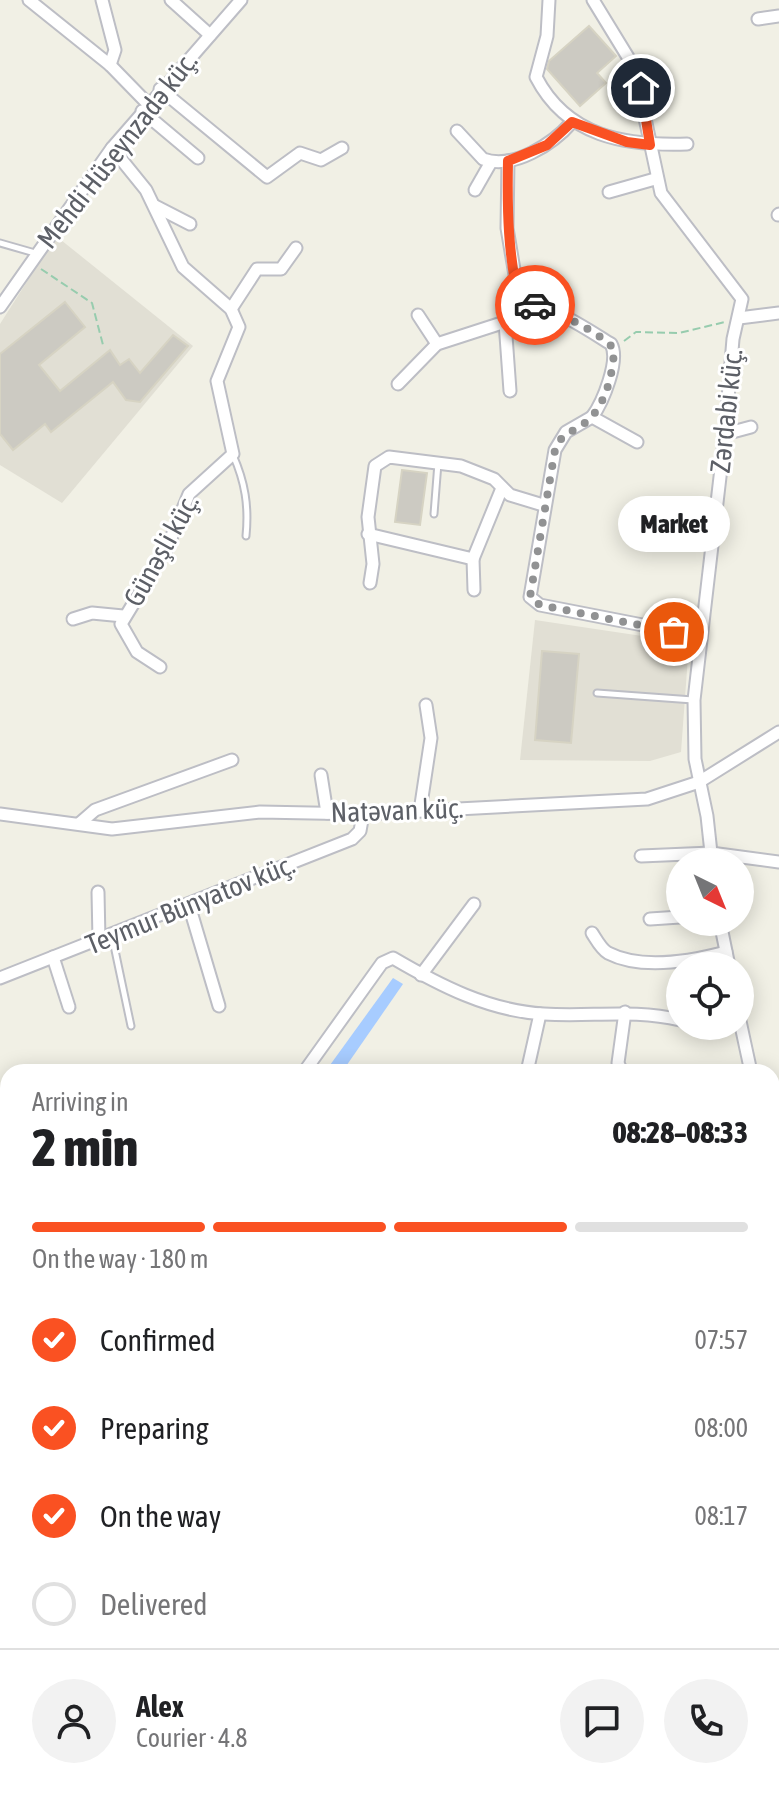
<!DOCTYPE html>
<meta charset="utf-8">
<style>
body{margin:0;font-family:"Asap Condensed",sans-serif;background:#f2f2f2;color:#202124;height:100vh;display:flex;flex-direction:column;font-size:30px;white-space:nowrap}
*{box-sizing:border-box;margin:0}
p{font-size:26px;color:#757577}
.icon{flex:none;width:44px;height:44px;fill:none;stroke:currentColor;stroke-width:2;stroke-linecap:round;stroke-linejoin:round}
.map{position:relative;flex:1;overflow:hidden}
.drawer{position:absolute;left:0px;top:1064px;width:780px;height:746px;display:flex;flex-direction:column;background:#fff;border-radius:24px 24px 0 0;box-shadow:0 4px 20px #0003}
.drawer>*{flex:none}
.needle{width:52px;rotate:137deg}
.fabs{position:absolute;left:666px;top:848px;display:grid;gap:16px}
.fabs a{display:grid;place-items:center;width:88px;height:88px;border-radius:50%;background:#fff;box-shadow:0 4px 20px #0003;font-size:40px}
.pin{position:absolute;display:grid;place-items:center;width:68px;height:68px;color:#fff;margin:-34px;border:4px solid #fff;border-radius:50%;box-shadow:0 2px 8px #0007}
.courier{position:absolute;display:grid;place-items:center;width:80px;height:80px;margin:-40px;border:6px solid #fa5122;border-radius:50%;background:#fff;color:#222;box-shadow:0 2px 10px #0007}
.bubble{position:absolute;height:56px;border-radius:28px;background:#fff;box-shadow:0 4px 20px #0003;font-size:26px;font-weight:800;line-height:56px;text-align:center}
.overview em{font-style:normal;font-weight:800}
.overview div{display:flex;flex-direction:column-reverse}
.overview{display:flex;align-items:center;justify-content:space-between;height:136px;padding:0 32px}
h1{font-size:52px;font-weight:800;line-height:60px}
.bar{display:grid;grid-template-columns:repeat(4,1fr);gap:12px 8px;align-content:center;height:96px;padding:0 32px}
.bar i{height:10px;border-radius:6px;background:#e0e0e0}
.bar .active{background:#fa5122}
.bar p{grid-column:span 4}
.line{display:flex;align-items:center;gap:20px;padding:0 32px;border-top:2px solid #e0e0e0}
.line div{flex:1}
.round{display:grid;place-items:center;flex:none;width:84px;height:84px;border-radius:42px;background:#f2f2f2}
ol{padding:0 32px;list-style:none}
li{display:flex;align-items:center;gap:24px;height:88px}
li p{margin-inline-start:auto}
li .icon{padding:8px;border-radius:50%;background:#fa5122;color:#fff;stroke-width:4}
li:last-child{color:#757577}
li i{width:44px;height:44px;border:4px solid #e0e0e0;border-radius:50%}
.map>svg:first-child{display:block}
.education{fill:#e1dfd4}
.water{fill:#a7ccff}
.building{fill:#cccac2;stroke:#d6d3c3;stroke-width:2}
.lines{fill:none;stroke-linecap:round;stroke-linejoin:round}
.service-casing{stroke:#bdbec5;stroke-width:9}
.minor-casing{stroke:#bdbec5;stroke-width:15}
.path{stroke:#97ccae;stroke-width:2;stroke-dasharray:8 4;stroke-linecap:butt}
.service{stroke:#fff;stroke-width:5}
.minor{stroke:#fff;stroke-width:11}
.done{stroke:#919293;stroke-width:8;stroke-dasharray:0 14.4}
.route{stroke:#fa5122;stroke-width:10}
.labels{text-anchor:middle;stroke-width:6;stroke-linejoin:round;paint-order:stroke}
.street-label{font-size:28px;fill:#5d6067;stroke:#fff}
</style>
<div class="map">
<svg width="779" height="1809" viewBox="0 0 779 1809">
<rect width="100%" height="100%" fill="#f1f0e5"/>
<g class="education">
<polygon points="56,236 193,346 62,503 0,465 0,324"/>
<polygon points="535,620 689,643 681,752 650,761 520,760"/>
</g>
<g class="water">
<polygon points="393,978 403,984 342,1072 325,1072"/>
<polygon points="8,1091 8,1661 0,1679 0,1094"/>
<polygon points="36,1802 212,1802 210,1809 32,1809"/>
</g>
<g class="building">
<polygon points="589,26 616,56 597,73 606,83 580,106 547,69 549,61"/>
<polygon points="65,302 85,327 39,365 60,391 110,350 120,365 129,359 140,373 173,335 188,346 140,402 126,400 113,382 51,432 45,424 13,450 0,434 0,354"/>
<polygon points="402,470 427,473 420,525 395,522"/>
<polygon points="542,651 579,654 571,743 535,740"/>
</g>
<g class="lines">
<defs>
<g id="service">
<polyline points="0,243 35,253"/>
<path d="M233,455C245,482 249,506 246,536"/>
<polyline points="434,514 438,463"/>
<polyline points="597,693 693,700"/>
<polyline points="112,936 131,1026"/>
</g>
<g id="minor">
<polyline points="29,0 110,65 148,104"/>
<polyline points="102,0 115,50 110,65"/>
<polyline points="171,0 210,35"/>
<path d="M549,0L547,36L536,77C567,137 625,146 687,144"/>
<polyline points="593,0 634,67 661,193 742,299 733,339 725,434 694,700 695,759 707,816 712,862"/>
<polyline points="758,19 779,16"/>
<polyline points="160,89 267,177 300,153 321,160 342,148"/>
<polyline points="142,111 198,158"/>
<path d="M457,131L483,159C513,170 553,144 572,122"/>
<polyline points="112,148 146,190 183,267 231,309 239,327 217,381 233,454 189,494 167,548 121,624 137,652 160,667"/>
<polyline points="508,161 507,228 520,305"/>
<polyline points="475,190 491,162"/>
<polyline points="609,192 655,179"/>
<polyline points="155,206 190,224"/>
<polyline points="778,215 779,214"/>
<polyline points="0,307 112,148 241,0"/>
<polyline points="231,309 257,269 281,269 296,248"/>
<polyline points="418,315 437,344"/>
<polyline points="739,318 779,313"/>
<polyline points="505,322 510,391"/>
<path d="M398,384L437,344L505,322L520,305C550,303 585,328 611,344C620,360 603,402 592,417L637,442"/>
<polyline points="592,417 566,432 555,450 530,597 540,605 699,636"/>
<polyline points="725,434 751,427"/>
<polyline points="368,534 473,559 502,488"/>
<polyline points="473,559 474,590"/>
<polyline points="370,583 373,564 368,517 375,466 389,457 461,466 494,479 510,495 543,505"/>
<polyline points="73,619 92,613 123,616"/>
<polyline points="321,775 327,813"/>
<polyline points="420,811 431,738 426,705"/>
<polyline points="0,814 112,829 260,812 363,814 647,799 699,782 779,732"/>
<polyline points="80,823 95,810 232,760"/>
<polyline points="641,856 711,853 779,862"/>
<polyline points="98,892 99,940"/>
<polyline points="189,905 219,1006"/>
<polyline points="650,919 680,917"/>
<polyline points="720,922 729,966"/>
<path d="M592,933C596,939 601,949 608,953C641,970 692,961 726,952"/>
<polyline points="53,957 69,1007"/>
<polyline points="421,975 474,904"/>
<polyline points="0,978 352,839 360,831 363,814"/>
<polyline points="740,1021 751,1072"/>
<polyline points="707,1026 724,1026"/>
<path d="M304,1072L382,963L393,958C439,985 489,1011 544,1014C590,1017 634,1009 680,1020"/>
<polyline points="527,1072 540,1014"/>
<polyline points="622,1072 618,1063 625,1012"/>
<polyline points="772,1135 779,1138"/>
<polyline points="772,1345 779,1320"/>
</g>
</defs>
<use href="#service" class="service-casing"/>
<use href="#minor" class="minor-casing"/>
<g class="path">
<polyline points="41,269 92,303 103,345"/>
<polyline points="624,341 636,332 679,333 725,322"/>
<polyline points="334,1809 337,1802"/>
<polyline points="543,1809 549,1802"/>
</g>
<use href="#service" class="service"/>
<use href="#minor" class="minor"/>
</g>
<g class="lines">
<path class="done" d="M535,305C552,309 606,335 614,350C613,373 606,405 587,421C574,433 561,432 555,450L530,597L540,605L674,632"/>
<path class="route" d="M535,305H520C508,256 507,211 508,161L547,145L572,122L627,142L650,145L641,88"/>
</g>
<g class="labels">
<g class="street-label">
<text transform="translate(117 150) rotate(-52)" y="10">Mehdi Hüseynzadə küç.</text>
<text transform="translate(726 411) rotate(-84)" y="10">Zərdabi küç.</text>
<text transform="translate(161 550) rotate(-61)" y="10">Günəşli küç.</text>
<text transform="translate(397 810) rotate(-2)" y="10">Natəvan küç.</text>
<text transform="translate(190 904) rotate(-22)" y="10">Teymur Bünyatov küç.</text>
</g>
</g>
</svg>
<div class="fabs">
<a><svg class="needle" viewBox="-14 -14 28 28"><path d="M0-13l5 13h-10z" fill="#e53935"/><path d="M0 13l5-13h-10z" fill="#757577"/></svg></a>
<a><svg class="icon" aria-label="locate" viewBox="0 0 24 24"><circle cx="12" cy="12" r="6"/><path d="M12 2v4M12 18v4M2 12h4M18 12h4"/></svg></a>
</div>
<div class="pin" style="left:674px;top:632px;background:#ea580c"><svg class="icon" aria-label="bag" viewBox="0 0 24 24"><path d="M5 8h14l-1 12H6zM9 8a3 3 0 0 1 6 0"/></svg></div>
<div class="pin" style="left:641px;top:88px;background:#1f2937"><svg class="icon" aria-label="home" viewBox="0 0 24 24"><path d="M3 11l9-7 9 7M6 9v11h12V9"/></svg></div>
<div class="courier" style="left:535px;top:305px"><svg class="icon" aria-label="car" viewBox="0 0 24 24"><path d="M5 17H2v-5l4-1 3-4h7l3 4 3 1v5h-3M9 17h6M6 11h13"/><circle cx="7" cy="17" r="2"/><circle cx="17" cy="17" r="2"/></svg></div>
<div class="bubble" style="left:618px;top:496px;width:112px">Market</div>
<section class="drawer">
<div class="overview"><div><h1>2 min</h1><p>Arriving in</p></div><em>08:28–08:33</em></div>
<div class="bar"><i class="active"></i><i class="active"></i><i class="active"></i><i></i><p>On the way · 180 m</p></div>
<ol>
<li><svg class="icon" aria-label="check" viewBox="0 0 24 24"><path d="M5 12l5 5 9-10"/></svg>Confirmed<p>07:57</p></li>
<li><svg class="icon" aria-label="check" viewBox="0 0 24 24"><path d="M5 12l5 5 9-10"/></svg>Preparing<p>08:00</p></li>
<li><svg class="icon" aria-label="check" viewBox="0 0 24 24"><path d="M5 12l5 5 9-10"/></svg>On the way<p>08:17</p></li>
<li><i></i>Delivered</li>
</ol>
<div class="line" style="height:144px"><a class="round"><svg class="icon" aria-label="person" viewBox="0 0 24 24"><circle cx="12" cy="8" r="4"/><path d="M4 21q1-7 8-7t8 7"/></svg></a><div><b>Alex</b><p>Courier · 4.8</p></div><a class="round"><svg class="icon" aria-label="chat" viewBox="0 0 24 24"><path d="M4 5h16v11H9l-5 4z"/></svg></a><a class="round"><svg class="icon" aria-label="phone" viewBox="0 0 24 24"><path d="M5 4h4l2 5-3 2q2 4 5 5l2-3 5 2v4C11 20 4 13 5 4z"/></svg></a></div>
</section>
</div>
